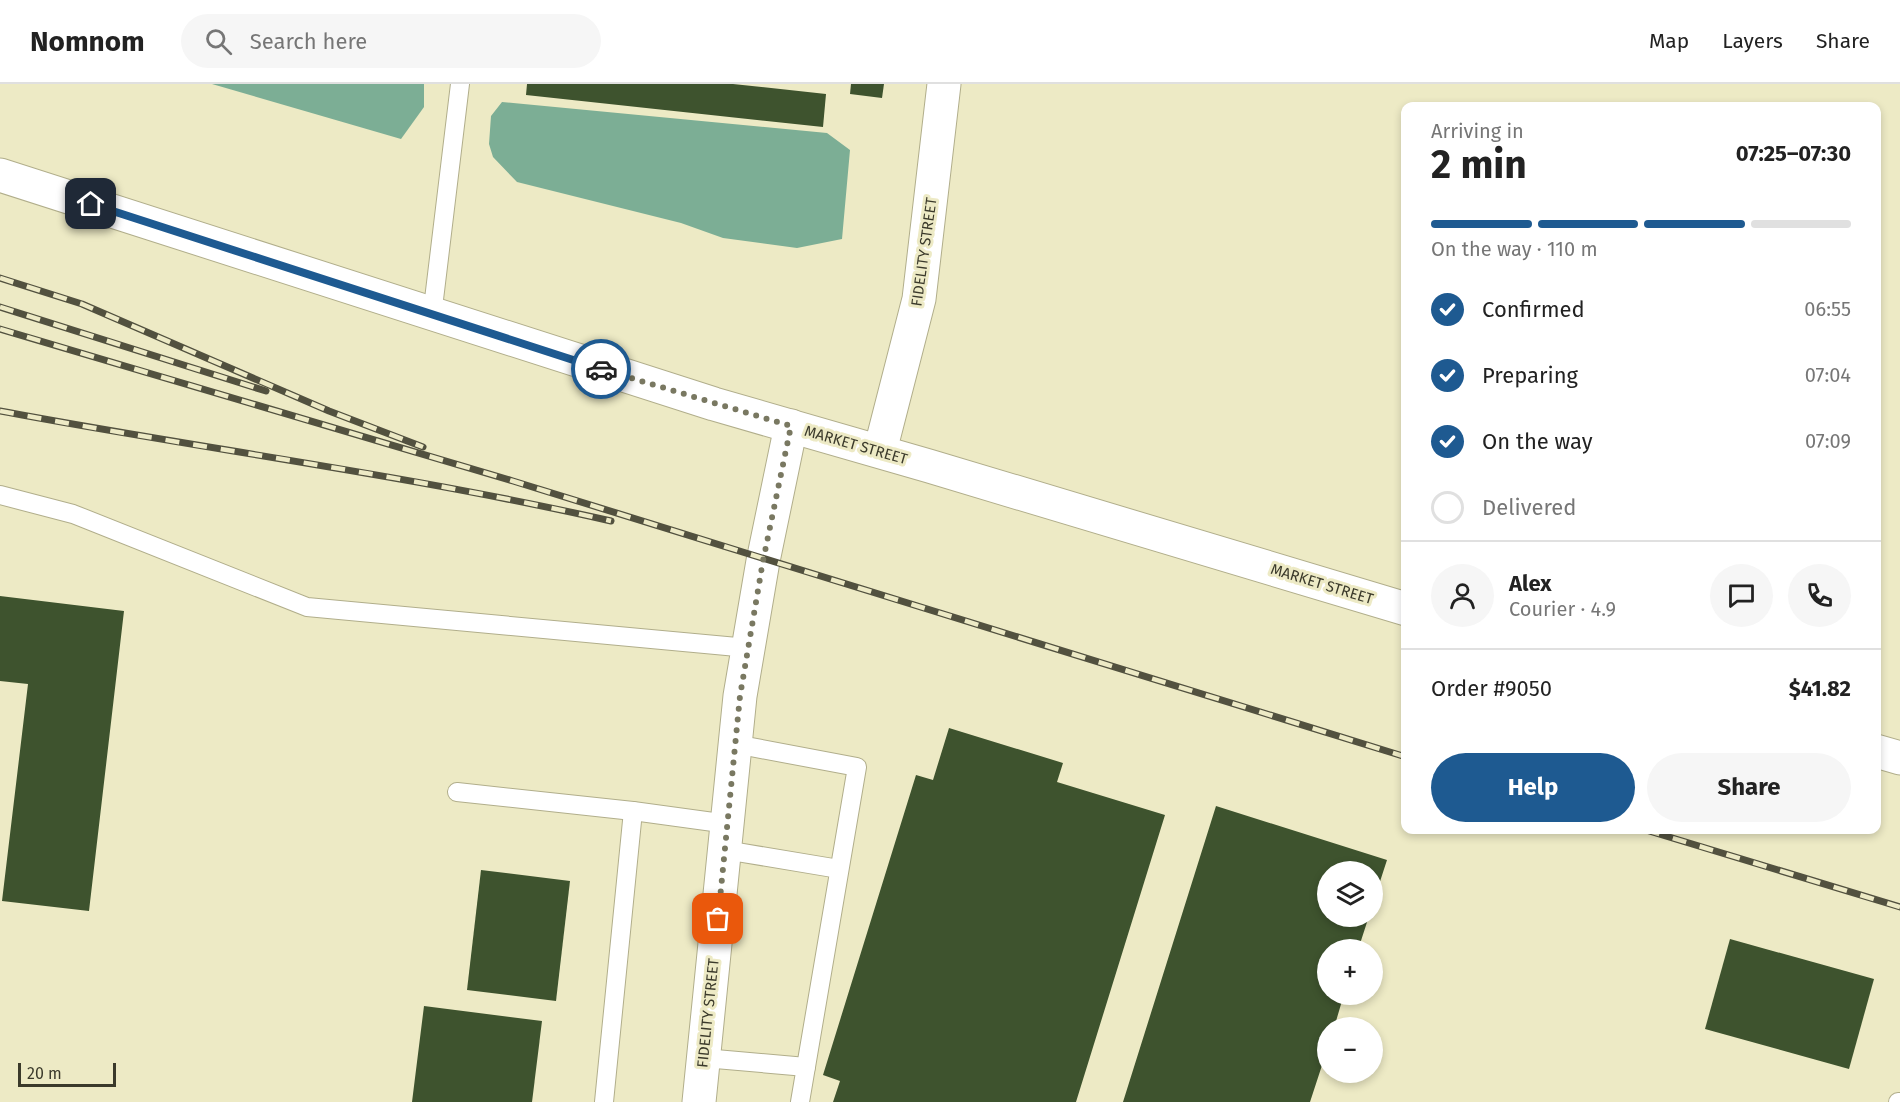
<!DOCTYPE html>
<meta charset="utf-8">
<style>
body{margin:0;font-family:"Fira Sans",sans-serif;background:#f6f6f6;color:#222;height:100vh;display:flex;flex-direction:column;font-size:22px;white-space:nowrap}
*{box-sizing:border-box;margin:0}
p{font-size:20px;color:#767676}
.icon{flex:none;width:33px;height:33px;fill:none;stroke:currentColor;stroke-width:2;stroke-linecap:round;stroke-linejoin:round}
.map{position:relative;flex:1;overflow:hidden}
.sheet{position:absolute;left:1401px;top:18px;width:480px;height:732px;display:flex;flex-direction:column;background:#fff;border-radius:12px;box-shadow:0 3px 9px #0003}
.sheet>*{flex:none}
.fabs{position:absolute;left:1317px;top:777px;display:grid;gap:12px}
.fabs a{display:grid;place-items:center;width:66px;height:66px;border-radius:50%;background:#fff;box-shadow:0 3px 9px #0003;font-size:30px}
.scale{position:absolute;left:18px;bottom:15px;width:98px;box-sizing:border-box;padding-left:6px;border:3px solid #3b3a2b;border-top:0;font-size:16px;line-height:21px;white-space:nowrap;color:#3b3a2b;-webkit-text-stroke:4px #edeac5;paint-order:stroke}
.pin{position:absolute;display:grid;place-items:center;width:51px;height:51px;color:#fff;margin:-26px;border-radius:12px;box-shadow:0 3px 9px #0006}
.courier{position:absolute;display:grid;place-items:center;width:60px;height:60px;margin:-30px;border:4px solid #1e5a91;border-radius:50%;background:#fff;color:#222;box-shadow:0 2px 8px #0007}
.summary em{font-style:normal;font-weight:700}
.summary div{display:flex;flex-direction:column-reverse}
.summary{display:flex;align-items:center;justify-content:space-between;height:102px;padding:0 30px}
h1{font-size:39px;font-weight:700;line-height:45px}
.bar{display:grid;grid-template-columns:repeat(4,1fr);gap:9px 6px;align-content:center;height:72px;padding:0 30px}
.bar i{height:8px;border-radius:4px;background:#e0e0e0}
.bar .on{background:#1e5a91}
.bar p{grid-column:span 4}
.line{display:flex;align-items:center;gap:15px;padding:0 30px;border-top:2px solid #e0e0e0}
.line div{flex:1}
.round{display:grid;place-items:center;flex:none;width:63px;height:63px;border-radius:32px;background:#f6f6f6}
ol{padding:0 30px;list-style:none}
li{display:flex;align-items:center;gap:18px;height:66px}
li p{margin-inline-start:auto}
li .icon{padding:6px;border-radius:50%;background:#1e5a91;color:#fff;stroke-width:4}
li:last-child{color:#767676}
li i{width:33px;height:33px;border:3px solid #e0e0e0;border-radius:50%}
.cta{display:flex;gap:12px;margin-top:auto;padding:12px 30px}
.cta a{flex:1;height:69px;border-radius:36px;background:#1e5a91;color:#fff;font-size:24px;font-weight:700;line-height:69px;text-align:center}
.cta a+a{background:#f6f6f6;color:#222}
header{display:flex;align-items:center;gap:36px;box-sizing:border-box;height:84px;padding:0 30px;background:#fff;border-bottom:2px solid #e0e0e0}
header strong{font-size:28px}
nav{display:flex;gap:33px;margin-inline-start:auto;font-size:21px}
.search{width:420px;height:54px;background:#f6f6f6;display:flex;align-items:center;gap:15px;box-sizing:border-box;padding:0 21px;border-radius:33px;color:#767676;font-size:22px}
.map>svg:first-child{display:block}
.water{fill:#7cae95}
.building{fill:#3e532e}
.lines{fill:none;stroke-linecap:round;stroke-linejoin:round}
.service-casing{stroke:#b1ae8b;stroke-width:20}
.minor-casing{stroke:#b1ae8b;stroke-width:35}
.secondary-casing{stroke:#b1ae8b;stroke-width:35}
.service{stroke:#fff;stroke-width:18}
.minor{stroke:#fff;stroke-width:33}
.secondary{stroke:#fff;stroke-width:33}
.rail-casing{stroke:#52513f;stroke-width:7}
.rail{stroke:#edeac5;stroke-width:4.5;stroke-dasharray:14;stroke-linecap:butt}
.done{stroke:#797861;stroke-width:6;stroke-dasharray:0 10.8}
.route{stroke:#1e5a91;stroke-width:8}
.labels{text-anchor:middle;stroke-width:6;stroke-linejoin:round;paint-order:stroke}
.street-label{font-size:15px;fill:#3b3a2b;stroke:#edeac5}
</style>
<header>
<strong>Nomnom</strong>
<div class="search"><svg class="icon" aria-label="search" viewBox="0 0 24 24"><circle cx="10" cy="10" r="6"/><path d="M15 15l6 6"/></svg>Search here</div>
<nav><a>Map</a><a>Layers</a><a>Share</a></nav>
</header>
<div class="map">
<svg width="1900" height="1018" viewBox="0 0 1900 1018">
<rect width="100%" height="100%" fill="#edeac5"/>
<g class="water">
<polygon points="212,0 424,0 424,23 401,55"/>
<polygon points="502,18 827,49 850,66 842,155 797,164 723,154 681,139 517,98 493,73 489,60 491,32"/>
</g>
<g class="building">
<polygon points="527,0 733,0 826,10 823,43 526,11"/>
<polygon points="851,0 884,0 882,14 850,10"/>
<polygon points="0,512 124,527 89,827 2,817 28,600 0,597"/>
<polygon points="949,644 1063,679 1057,698 1165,731 1076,1018 833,1018 840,997 823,991 916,691 933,696"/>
<polygon points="1216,722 1387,776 1373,819 1372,788 1328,788 1328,832 1369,832 1358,866 1328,866 1328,910 1344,910 1334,944 1328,944 1328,963 1310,1018 1123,1018"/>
<polygon points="481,786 570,797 556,917 467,906"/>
<polygon points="1730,855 1874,895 1849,985 1705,945"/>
<polygon points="424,922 542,937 532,1018 412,1018"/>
</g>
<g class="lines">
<defs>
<g id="service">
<polyline points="432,232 460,0"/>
<polyline points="0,411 73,430 307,523 748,564"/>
<polyline points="735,660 857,683 800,1018"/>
<polyline points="457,708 633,727 728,740"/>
<polyline points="725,766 839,785"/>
<polyline points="704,974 806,983"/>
<polyline points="604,1018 633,727"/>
<polyline points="1898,1018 1900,1018"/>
</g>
<polyline id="minor" points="880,367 919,215 944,0"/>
<g id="secondary">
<polyline points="0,91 714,320 929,382 1406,525"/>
<polyline points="1876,667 1900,674"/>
<polyline points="699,1018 740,612 763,477 791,342"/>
</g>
</defs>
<use href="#service" class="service-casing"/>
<use href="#minor" class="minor-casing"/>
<use href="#secondary" class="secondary-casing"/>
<use href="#service" class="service"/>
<use href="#minor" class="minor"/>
<use href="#secondary" class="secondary"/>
<defs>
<g id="rail">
<polyline points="0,194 82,220 329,327 423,363"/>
<polyline points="0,223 266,307"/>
<polyline points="0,245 513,397 1406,673"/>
<path d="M0,327C203,365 409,391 611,437"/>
<polyline points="1646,746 1900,823"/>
</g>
</defs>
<use href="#rail" class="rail-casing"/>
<use href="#rail" class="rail"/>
</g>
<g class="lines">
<polyline class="done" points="601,285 791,342 763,477 740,612 718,835"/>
<polyline class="route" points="91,120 601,285"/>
</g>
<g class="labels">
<g class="street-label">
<text transform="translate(924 168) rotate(-82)" y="5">FIDELITY STREET</text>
<text transform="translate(856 361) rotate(16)" y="5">MARKET STREET</text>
<text transform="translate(1322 500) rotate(17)" y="5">MARKET STREET</text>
<text transform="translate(708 929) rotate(-84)" y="5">FIDELITY STREET</text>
</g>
</g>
</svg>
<div class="fabs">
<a><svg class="icon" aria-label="layers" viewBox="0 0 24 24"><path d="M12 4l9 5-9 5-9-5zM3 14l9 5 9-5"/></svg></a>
<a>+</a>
<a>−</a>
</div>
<div class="scale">20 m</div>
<div class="pin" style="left:718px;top:835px;background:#ea580c"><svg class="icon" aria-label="bag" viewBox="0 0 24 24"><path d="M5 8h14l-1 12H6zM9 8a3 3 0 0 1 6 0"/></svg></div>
<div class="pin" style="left:91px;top:120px;background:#1f2937"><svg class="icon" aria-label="home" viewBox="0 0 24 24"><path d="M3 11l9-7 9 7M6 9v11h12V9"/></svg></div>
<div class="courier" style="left:601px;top:285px"><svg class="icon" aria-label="car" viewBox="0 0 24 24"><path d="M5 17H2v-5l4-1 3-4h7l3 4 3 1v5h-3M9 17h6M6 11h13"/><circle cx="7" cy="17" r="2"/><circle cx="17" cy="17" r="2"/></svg></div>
<section class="sheet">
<div class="summary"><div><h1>2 min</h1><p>Arriving in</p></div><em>07:25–07:30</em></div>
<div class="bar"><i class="on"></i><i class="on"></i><i class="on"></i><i></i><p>On the way · 110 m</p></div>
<ol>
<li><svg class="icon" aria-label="check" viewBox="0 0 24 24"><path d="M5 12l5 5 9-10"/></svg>Confirmed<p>06:55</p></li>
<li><svg class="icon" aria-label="check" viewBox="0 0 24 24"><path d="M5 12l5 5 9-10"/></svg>Preparing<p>07:04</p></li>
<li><svg class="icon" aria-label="check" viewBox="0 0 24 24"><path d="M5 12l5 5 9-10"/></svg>On the way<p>07:09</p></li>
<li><i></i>Delivered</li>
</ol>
<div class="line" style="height:108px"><a class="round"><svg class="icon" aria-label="person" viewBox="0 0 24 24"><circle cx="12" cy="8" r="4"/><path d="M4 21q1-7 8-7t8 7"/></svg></a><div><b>Alex</b><p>Courier · 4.9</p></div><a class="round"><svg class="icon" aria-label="chat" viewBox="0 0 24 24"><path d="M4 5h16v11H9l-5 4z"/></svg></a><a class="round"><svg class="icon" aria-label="phone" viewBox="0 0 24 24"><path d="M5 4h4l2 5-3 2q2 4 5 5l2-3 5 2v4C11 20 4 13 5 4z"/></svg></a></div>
<div class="line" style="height:78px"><div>Order #9050</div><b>$41.82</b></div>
<div class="cta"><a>Help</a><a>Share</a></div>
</section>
</div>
